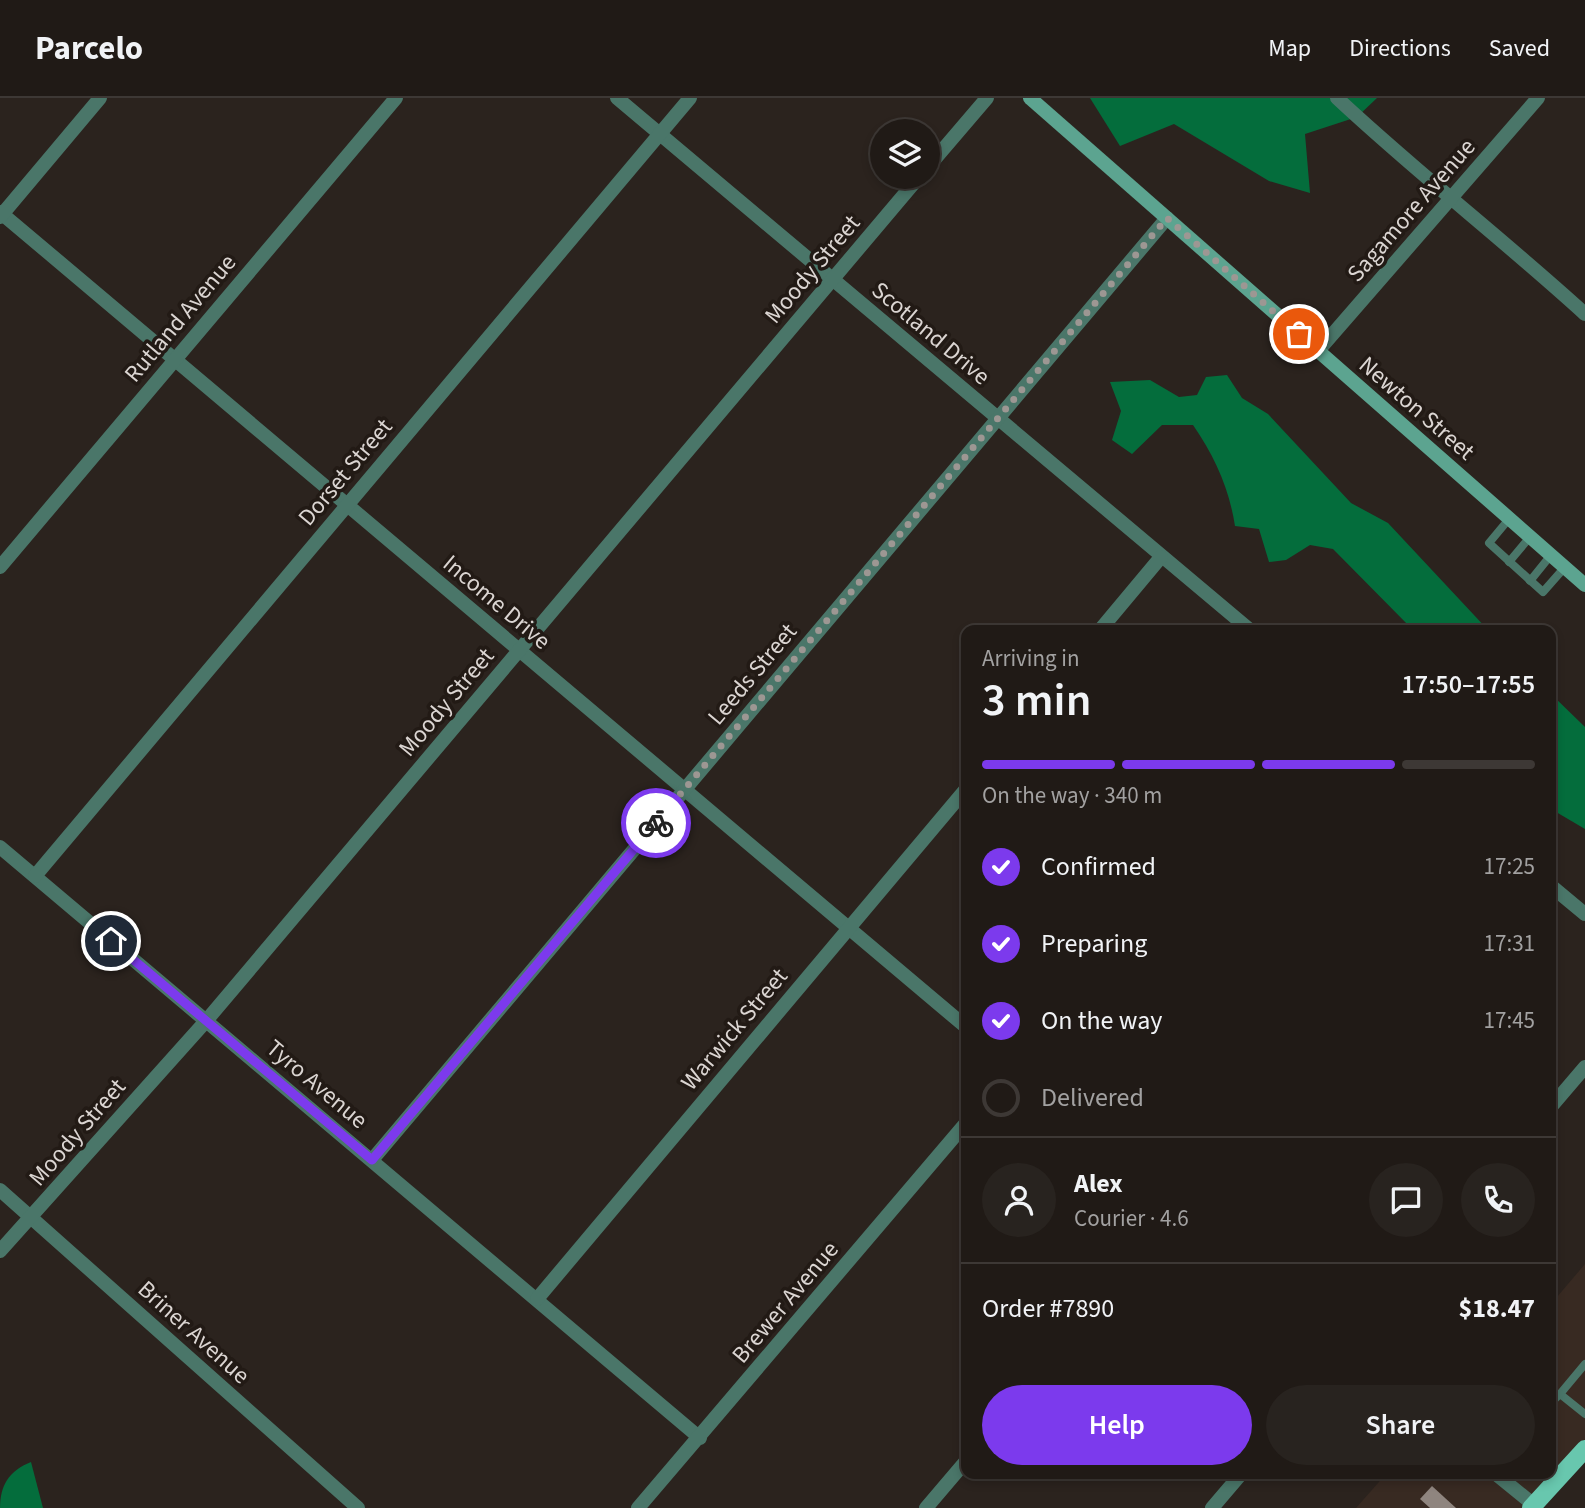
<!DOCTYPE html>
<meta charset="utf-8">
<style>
body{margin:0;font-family:"Source Sans 3",sans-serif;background:#28231f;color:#f1f3f6;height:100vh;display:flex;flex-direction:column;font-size:26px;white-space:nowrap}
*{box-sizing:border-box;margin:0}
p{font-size:23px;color:#a2a1a1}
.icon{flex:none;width:38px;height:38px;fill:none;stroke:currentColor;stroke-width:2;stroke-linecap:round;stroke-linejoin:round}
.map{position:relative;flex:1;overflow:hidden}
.panel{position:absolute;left:961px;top:527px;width:595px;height:854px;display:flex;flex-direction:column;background:#201a16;border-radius:14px;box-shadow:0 4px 10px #0003,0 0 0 2px #3d3835}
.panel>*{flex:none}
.tools{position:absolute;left:870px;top:21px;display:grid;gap:14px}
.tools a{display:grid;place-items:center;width:70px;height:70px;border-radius:50%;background:#201a16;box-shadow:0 4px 10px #0003,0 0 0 2px #3d3835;font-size:35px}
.pin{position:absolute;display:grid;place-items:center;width:60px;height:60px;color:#fff;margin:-30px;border:4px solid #fff;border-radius:50%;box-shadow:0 2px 7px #0007}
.courier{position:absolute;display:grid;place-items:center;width:70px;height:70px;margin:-35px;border:5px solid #7c3aed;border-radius:50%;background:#fff;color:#222;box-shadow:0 2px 9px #0007}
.headline em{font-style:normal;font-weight:600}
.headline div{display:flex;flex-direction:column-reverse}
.headline{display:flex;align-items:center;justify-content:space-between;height:119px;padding:0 21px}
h1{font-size:46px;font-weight:600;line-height:52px}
.bar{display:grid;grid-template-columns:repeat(4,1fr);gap:10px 7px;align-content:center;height:84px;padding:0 21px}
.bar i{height:9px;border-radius:5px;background:#3d3835}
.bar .active{background:#7c3aed}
.bar p{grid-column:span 4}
.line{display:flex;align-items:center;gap:18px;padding:0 21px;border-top:2px solid #3d3835}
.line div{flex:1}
.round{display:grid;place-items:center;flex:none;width:74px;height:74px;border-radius:37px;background:#28231f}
ol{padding:0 21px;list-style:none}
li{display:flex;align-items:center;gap:21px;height:77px}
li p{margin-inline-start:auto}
li .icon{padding:7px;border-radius:50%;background:#7c3aed;color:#fff;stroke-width:4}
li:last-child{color:#a2a1a1}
li i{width:38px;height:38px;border:4px solid #3d3835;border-radius:50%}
.button{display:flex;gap:14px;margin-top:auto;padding:14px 21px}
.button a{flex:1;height:80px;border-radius:42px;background:#7c3aed;color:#fff;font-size:28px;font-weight:600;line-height:80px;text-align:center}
.button a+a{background:#28231f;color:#f1f3f6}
header{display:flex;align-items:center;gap:42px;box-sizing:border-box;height:98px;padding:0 35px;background:#201a16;border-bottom:2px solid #3d3835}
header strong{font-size:33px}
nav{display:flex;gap:38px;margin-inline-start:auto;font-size:24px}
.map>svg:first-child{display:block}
.built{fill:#382a22}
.forest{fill:#046d3c}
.building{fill:#8f857f}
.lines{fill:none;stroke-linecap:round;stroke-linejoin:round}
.lane{stroke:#4a7669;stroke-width:8}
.street{stroke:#4a7669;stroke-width:14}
.secondary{stroke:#5ca490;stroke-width:14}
.primary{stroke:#68c7ae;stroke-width:18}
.done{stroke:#9d9793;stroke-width:7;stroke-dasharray:0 12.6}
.route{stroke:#7c3aed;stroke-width:9}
.labels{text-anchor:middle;stroke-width:7;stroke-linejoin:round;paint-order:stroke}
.street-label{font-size:24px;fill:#dbd5d2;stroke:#221a15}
</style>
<header>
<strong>Parcelo</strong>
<nav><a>Map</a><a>Directions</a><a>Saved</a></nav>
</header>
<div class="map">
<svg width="1585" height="1410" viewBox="0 0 1585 1410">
<rect width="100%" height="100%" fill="#2b231e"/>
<polygon class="built" points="1585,1166 1585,1351 1531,1410 1356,1410 1386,1376 1550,1376 1551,1206"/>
<g class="forest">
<polygon points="1090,0 1377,0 1357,19 1305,36 1310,95 1269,83 1174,26 1120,48"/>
<path d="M1227,277L1242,300L1268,316L1351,405L1388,425L1488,532H1413L1333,451L1310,447L1286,462L1269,464L1259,431L1235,428C1229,390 1215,359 1193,327H1162L1132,356L1112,342L1121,313L1110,284L1150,282L1179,299L1197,297L1206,279Z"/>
<polygon points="1550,595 1585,629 1585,731 1551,711"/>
<path d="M31,1364L43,1410H0C0,1387 9,1373 31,1364Z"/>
</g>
<polygon class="building" points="1432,1388 1456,1410 1430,1410 1420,1401"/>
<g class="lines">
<g class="lane">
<polyline points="1509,421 1489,445 1543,494 1565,469"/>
<polyline points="1509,464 1530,439"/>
<polyline points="1530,483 1551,457"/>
<polyline points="1585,1266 1560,1296 1585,1316"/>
<polyline points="1550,1306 1560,1296"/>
</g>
<g class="street">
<polyline points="617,0 1250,532"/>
<path d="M1337,0C1417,75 1504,142 1585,216"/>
<polyline points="928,69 987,0"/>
<polyline points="0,114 966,929"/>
<polyline points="0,119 100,0"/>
<polyline points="1318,253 1538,0"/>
<polyline points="0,469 396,0"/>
<polyline points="1100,532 1161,459"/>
<polyline points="0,749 700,1340"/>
<polyline points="35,778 690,0"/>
<polyline points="1550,787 1585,816"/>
<polyline points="1550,1010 1585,969"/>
<polyline points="372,1062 1167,120"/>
<polyline points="0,1092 358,1410"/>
<polyline points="0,1153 206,923 919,79"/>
<polyline points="537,1201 966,691"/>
<polyline points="1496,1376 1534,1407"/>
<polyline points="638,1410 966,1025"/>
<polyline points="926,1410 966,1363"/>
<polyline points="1212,1410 1241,1376"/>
</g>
<polyline class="secondary" points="1030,0 1585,487"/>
<polyline class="primary" points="1531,1410 1585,1351"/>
</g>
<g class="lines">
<polyline class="done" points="656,725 1167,120 1299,236"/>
<polyline class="route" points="111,843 372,1062 656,725"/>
</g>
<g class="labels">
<g class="street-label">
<text transform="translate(1411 112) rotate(-49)" y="8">Sagamore Avenue</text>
<text transform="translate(812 171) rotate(-50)" y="8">Moody Street</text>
<text transform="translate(180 220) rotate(-50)" y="8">Rutland Avenue</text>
<text transform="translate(931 235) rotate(40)" y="8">Scotland Drive</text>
<text transform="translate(1417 310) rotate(41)" y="8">Newton Street</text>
<text transform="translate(345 374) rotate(-50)" y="8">Dorset Street</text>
<text transform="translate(497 504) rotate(40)" y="8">Income Drive</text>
<text transform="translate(752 576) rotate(-50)" y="8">Leeds Street</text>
<text transform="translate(446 604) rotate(-50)" y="8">Moody Street</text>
<text transform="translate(734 931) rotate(-50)" y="8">Warwick Street</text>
<text transform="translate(317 986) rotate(40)" y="8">Tyro Avenue</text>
<text transform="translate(77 1034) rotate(-49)" y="8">Moody Street</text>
<text transform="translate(785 1204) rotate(-50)" y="8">Brewer Avenue</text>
<text transform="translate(194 1234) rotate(42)" y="8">Briner Avenue</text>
</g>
</g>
</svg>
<div class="tools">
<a><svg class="icon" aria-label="layers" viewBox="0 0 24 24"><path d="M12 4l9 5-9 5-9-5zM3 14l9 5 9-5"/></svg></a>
</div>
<div class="pin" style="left:1299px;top:236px;background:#ea580c"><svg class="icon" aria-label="bag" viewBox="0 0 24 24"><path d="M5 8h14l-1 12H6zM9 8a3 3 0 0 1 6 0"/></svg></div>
<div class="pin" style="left:111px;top:843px;background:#1f2937"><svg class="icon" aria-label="home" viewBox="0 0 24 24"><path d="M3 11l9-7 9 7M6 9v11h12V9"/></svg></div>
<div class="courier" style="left:656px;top:725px"><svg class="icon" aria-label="bike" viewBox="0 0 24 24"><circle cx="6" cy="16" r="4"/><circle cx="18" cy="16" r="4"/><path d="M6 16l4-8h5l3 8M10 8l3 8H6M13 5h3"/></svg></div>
<section class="panel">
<div class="headline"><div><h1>3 min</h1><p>Arriving in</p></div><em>17:50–17:55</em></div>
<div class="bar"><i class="active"></i><i class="active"></i><i class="active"></i><i></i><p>On the way · 340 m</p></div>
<ol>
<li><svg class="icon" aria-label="check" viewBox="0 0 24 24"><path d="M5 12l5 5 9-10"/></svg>Confirmed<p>17:25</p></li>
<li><svg class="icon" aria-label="check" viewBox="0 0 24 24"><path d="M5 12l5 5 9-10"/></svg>Preparing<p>17:31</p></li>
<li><svg class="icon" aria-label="check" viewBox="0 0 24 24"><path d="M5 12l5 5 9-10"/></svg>On the way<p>17:45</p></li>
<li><i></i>Delivered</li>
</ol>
<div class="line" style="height:126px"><a class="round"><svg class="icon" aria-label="person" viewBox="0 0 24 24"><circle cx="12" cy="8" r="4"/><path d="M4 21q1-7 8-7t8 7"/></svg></a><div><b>Alex</b><p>Courier · 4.6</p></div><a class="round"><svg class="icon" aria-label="chat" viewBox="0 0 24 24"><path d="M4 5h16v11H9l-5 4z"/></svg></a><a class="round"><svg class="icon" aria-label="phone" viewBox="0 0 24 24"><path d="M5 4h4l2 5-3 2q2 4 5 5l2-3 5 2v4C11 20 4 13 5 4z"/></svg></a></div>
<div class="line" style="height:91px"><div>Order #7890</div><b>$18.47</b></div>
<div class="button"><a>Help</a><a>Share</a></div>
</section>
</div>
